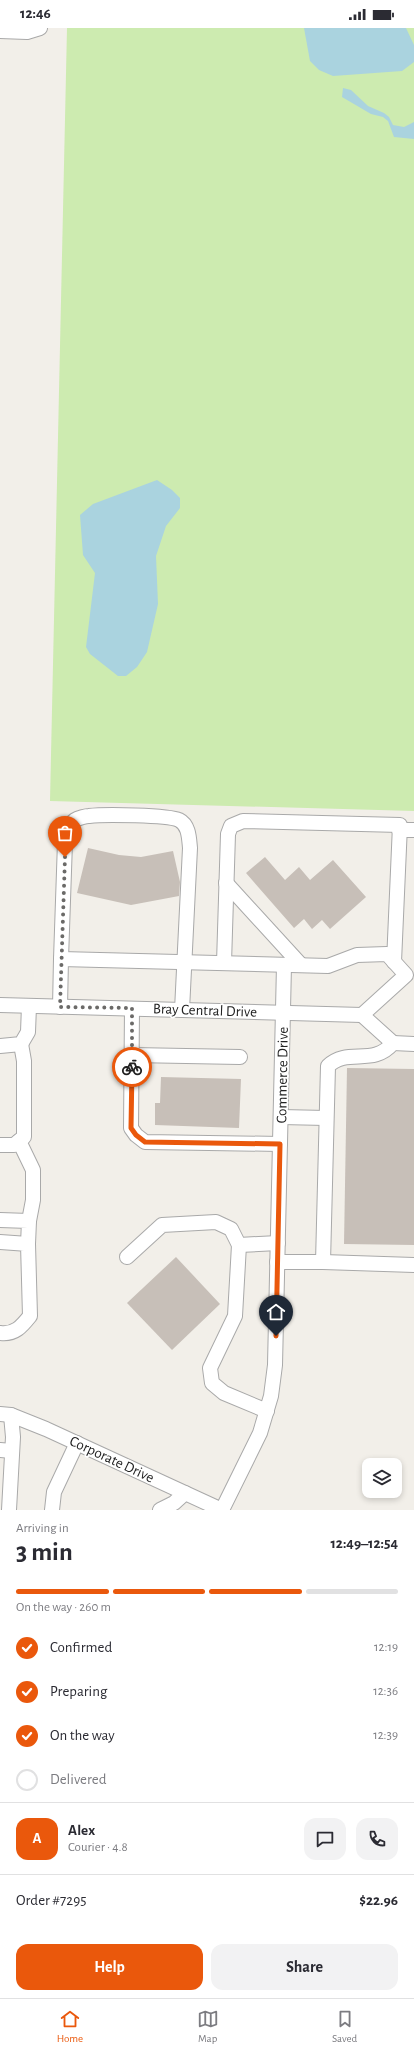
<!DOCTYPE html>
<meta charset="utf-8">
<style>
body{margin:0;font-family:"Alegreya Sans",sans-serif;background:#f2f2f3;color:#2b2b33;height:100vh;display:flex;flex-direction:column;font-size:15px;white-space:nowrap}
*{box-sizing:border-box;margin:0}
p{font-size:13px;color:#7c7c81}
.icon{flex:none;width:22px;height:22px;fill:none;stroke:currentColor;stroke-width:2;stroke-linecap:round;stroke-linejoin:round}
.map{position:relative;height:1482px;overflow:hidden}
.side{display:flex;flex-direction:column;background:#fff;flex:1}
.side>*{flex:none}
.fabs{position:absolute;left:362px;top:1430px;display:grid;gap:8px}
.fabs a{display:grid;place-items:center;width:40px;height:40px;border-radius:8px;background:#fff;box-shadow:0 2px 6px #0003;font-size:20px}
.pin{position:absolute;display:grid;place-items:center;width:34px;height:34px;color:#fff;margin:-41px -17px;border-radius:50% 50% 50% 0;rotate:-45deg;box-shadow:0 0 4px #0007}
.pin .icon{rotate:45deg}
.courier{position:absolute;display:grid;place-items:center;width:40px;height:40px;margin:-20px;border:3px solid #ea580c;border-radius:50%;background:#fff;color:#222;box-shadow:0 1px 5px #0007}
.summary em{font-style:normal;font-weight:700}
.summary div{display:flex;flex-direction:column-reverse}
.summary{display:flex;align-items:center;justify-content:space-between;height:68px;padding:0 16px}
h1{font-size:26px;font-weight:700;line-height:30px}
.bar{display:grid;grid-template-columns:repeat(4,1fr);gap:6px 4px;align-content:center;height:48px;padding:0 16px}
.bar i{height:5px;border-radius:3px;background:#e1e1e2}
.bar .current{background:#ea580c}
.bar p{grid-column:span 4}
.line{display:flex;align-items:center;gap:10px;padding:0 16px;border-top:1px solid #e1e1e2}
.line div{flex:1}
.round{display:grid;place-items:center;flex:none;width:42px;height:42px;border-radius:12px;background:#f2f2f3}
ol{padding:0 16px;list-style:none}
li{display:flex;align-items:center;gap:12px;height:44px}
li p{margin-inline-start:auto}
li .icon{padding:4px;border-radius:50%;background:#ea580c;color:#fff;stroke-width:4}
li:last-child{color:#7c7c81}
li i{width:22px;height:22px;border:2px solid #e1e1e2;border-radius:50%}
.action{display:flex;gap:8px;margin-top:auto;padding:8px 16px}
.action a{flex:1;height:46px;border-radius:12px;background:#ea580c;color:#fff;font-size:16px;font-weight:700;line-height:46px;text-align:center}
.action a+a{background:#f2f2f3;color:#2b2b33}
.status{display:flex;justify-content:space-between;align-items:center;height:28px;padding:0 20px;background:#fff;direction:ltr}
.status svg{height:11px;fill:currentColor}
.tabs{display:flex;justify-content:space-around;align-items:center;height:56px;border-top:1px solid #e1e1e2;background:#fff;font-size:11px;color:#7c7c81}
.tabs a{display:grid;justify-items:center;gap:2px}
.tabs .current{color:#ea580c}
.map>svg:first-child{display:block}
.grass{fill:#cdebb0}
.water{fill:#aad3df}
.building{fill:#c7bfb8}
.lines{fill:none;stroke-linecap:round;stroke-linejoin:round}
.minor-casing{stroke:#a9a9a9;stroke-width:16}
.minor{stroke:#fff;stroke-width:14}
.done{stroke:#6b6a68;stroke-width:4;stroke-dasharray:0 7.2}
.route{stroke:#ea580c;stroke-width:5}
.labels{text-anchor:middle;stroke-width:3.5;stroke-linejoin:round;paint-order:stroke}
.street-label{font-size:15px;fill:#222;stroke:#fff}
</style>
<div class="status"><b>12:46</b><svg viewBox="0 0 49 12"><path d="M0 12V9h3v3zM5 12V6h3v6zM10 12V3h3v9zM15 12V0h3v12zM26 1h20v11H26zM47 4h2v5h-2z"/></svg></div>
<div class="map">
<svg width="414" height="1482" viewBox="0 0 414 1482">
<rect width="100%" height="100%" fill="#f2efe9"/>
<polygon class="grass" points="67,0 414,0 414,783 50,773"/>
<g class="water">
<polygon points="304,0 406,0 414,17 414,34 402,43 333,48 319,42 310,33"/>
<polygon points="343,60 351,62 368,78 384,85 389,89 393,97 404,99 414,94 414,111 394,109 388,93 383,89 371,86 342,69"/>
<polygon points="157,452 172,462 180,470 180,480 166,498 156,528 158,576 147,624 137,639 126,648 118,648 90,626 86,619 95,545 83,527 80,487 93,476"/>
</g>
<g class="building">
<polygon points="88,820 119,827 141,829 173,823 180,854 179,868 131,877 77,865"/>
<polygon points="265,829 285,852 299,839 310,852 333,832 366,869 330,901 322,892 312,901 304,891 294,900 246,845"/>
<polygon points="347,1040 414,1041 414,1217 344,1216"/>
<polygon points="161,1049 241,1051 239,1100 155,1097 155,1075 160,1075"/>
<polygon points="176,1229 220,1276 172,1322 127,1275"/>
</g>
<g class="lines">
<defs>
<g id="minor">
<polyline points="0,3 27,4 40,0"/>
<polyline points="399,802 414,802"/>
<polyline points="226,855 301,937"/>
<path d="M61,931L65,814C67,806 67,798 75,792C78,790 86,788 89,788C104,786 168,787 179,792C189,797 189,810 190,820L182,982"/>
<polyline points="224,935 228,806 231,798 243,793 400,797 394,934"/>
<polyline points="0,977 362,987"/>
<polyline points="60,979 61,931 328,938 357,927 387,926 406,947 362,987"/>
<polyline points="132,981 131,1100 136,1107 145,1114 280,1116"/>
<polyline points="393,1015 414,1016"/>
<polyline points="0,1018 21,1016 28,1004 29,978"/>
<polyline points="132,1027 240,1029"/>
<polyline points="281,1089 326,1090"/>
<polyline points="19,1113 33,1142 33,1172 29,1193"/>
<polyline points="0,1117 14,1117 24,1109 24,1033 21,1016"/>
<polyline points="0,1192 29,1193 28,1216"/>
<path d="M0,1214L28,1216L30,1288C22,1298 15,1307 0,1305"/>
<polyline points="239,1217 235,1288 210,1340 212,1355 224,1365 267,1383"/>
<polyline points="127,1229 162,1197 216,1194 231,1201 239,1217 278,1215"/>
<path d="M277,1234H323L328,1038C348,1019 373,1039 393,1015L362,987"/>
<polyline points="323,1234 414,1237"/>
<polyline points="0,1386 11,1387 46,1401 222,1482"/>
<polyline points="0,1422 12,1423"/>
<polyline points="9,1482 13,1409 11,1387"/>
<polyline points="52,1482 54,1464 77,1415"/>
<polyline points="160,1482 174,1475 185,1465"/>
<polyline points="222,1482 260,1405 271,1368 275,1337 284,937"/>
</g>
</defs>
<use href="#minor" class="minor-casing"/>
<use href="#minor" class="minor"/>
</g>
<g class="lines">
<polyline class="done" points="65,829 60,979 132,980 132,1039"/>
<polyline class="route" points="132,1039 131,1100 136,1107 145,1114 280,1116 276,1308"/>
</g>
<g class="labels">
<g class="street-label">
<text transform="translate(205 982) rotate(2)" y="5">Bray Central Drive</text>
<text transform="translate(282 1047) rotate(-89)" y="5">Commerce Drive</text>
<text transform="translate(112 1431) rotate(25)" y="5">Corporate Drive</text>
</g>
</g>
</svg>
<div class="fabs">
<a><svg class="icon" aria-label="layers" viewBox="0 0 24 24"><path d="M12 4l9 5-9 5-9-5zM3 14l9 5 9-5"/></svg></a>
</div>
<div class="pin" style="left:65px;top:829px;background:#ea580c"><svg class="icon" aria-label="bag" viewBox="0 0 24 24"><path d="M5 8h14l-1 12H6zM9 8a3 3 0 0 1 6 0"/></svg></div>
<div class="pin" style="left:276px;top:1308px;background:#1f2937"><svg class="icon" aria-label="home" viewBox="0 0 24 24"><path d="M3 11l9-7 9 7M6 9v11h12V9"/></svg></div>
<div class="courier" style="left:132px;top:1039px"><svg class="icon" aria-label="bike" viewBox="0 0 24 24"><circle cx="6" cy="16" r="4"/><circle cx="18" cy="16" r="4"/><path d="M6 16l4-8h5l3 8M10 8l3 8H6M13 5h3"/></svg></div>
</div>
<section class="side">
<div class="summary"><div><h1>3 min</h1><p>Arriving in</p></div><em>12:49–12:54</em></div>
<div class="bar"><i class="current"></i><i class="current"></i><i class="current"></i><i></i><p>On the way · 260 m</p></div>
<ol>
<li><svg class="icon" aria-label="check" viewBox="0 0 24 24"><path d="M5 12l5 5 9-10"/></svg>Confirmed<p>12:19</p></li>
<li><svg class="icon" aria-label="check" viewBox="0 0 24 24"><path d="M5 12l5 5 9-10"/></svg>Preparing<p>12:36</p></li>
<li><svg class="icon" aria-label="check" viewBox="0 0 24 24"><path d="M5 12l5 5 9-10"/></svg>On the way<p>12:39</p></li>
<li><i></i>Delivered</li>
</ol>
<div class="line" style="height:72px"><b class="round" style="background:#ea580c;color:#fff">A</b><div><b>Alex</b><p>Courier · 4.8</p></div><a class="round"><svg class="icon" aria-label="chat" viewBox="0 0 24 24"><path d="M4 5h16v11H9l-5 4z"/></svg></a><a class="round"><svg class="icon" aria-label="phone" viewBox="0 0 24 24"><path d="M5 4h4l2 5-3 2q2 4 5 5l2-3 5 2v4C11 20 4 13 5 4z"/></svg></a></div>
<div class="line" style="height:52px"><div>Order #7295</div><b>$22.96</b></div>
<div class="action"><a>Help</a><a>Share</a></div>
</section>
<nav class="tabs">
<a class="current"><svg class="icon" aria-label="home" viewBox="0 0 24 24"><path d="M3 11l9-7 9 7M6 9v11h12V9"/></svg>Home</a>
<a><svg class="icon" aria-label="map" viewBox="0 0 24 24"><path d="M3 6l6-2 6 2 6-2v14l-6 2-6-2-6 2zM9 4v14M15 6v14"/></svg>Map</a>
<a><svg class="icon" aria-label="saved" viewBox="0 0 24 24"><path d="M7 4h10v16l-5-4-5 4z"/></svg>Saved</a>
</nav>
